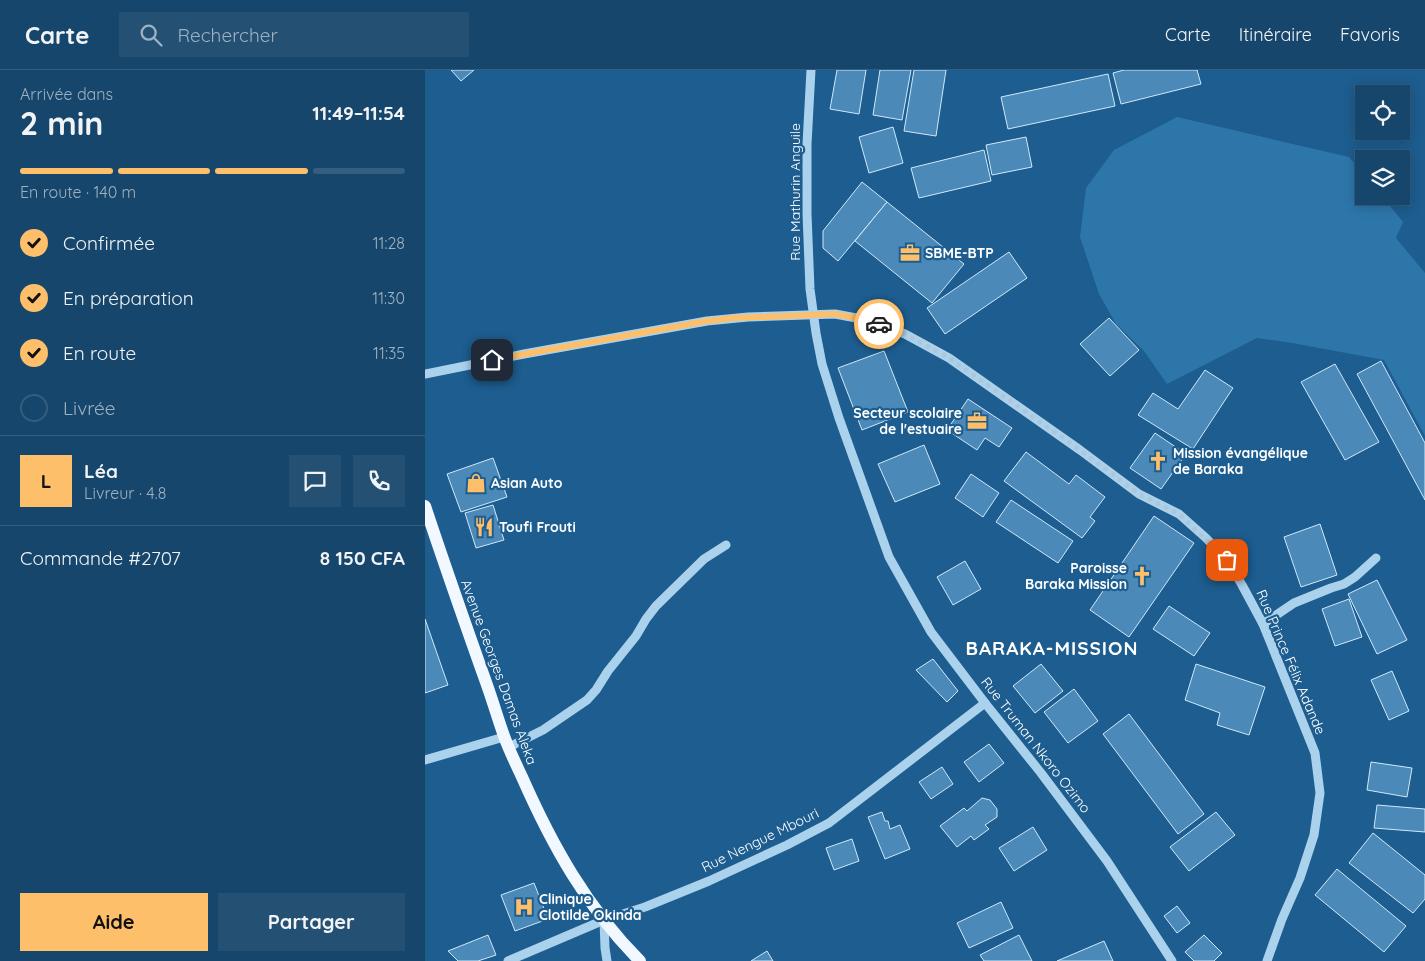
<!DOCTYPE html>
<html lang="fr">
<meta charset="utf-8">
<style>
body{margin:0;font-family:Quicksand,sans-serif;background:#235073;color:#f1f3f6;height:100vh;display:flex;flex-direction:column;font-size:19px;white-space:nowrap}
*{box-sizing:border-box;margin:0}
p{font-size:16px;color:#9eb1c1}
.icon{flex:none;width:28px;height:28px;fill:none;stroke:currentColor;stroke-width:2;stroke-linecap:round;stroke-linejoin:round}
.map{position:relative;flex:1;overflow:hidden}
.side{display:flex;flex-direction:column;background:#16466b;width:425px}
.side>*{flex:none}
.fabs{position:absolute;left:930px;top:15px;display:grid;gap:10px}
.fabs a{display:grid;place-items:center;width:55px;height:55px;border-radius:0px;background:#16466b;box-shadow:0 2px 12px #0003,0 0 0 1px #355e7e;font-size:25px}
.pin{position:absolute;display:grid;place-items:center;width:42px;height:42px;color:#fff;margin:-21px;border-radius:10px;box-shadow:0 2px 8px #0006}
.courier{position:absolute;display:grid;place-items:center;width:50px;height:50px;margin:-25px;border:4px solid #fdbf69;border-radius:50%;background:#fff;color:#222;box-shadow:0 1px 6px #0007}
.overview em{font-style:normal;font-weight:800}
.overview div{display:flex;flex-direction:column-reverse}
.overview{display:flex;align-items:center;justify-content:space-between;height:85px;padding:0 20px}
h1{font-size:32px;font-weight:800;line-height:38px}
.bar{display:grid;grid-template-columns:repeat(4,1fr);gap:8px 5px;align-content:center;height:60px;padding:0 20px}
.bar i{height:6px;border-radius:4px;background:#355e7e}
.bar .selected{background:#fdbf69}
.bar p{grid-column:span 4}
.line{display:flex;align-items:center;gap:12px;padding:0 20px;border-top:1px solid #355e7e}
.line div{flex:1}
.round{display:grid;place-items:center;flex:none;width:52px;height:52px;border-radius:0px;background:#235073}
ol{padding:0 20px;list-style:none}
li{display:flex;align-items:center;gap:15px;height:55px}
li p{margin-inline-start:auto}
li .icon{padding:5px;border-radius:50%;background:#fdbf69;color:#111;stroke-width:4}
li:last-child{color:#9eb1c1}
li i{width:28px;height:28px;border:2px solid #355e7e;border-radius:50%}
.button{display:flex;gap:10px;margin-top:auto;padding:10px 20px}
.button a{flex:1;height:58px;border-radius:0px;background:#fdbf69;color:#111;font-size:20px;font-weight:800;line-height:58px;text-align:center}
.button a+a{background:#235073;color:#f1f3f6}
header{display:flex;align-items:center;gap:30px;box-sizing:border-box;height:70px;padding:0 25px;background:#16466b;border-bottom:1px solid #355e7e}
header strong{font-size:24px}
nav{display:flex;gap:28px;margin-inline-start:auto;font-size:18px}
.search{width:350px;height:45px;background:#235073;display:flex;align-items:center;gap:12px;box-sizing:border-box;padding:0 18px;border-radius:0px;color:#9eb1c1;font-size:19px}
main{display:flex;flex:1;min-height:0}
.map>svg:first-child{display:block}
.green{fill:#2d76aa}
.building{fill:#4a89b8;stroke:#d0e8fa}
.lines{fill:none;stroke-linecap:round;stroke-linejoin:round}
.minor{stroke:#abd2ed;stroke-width:9}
.major{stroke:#f1f8ff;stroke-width:12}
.done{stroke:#b0c6d8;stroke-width:5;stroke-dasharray:0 9}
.route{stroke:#fdbf69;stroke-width:6}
.labels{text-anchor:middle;stroke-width:4.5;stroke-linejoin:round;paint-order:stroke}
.street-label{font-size:14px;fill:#fff;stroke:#1d5d8f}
.poi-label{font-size:14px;font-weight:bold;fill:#fff;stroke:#1d5d8f;text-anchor:start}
.district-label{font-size:19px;font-weight:bold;letter-spacing:1px;fill:#fff;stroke:#1d5d8f}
</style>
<header>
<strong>Carte</strong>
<div class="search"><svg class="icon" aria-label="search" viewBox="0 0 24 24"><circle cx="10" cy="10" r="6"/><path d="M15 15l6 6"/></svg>Rechercher</div>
<nav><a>Carte</a><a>Itinéraire</a><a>Favoris</a></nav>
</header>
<main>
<section class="side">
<div class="overview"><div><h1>2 min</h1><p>Arrivée dans</p></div><em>11:49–11:54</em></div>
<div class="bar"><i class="selected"></i><i class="selected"></i><i class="selected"></i><i></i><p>En route · 140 m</p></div>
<ol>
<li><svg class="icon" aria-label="check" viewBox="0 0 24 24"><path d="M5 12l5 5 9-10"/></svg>Confirmée<p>11:28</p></li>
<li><svg class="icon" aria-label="check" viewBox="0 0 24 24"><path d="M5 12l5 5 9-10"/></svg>En préparation<p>11:30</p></li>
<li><svg class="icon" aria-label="check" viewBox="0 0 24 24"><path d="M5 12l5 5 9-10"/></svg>En route<p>11:35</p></li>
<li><i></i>Livrée</li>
</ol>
<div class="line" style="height:90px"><b class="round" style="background:#fdbf69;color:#111">L</b><div><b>Léa</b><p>Livreur · 4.8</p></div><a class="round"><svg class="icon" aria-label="chat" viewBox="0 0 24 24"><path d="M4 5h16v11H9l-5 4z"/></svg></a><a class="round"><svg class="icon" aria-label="phone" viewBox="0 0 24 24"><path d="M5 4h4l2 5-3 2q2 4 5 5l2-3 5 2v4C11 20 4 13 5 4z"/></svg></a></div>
<div class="line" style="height:65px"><div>Commande #2707</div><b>8 150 CFA</b></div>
<div class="button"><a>Aide</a><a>Partager</a></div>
</section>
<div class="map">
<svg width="1000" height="891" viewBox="0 0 1000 891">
<rect width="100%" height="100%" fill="#1d5d8f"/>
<polygon class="green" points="752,47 924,87 939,105 939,126 957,126 978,152 971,168 1000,203 1000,366 959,290 867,273 832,268 742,314 719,281 691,254 674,224 655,167 661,118 689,80"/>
<g class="building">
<polygon points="26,0 49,0 36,11"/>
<polygon points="412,0 441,0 434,44 405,39"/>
<polygon points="455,0 486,0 477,50 448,45"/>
<polygon points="489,0 521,0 511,66 479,61"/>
<polygon points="699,0 772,0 776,14 696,34 688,3"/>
<polygon points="683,4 690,36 583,59 576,27"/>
<polygon points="468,57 478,93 444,103 434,67"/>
<polygon points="601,67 607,97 567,105 561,75"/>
<polygon points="559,80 566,111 494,128 486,98"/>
<polygon points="437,112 462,132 413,191 398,178 398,161"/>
<polygon points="462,132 539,194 507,233 430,171"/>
<polygon points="584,182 602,208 520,264 502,238"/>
<polygon points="684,248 714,280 685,306 655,274"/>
<polygon points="459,281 483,342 437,360 413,298"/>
<polygon points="956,291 1000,373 1000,430 932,304"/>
<polygon points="910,294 954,372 920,390 876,312"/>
<polygon points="780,300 808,318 768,379 713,345 728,323 753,339"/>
<polygon points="543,329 587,358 574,377 560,368 552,380 522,360"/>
<polygon points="730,363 761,384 736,419 705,398"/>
<polygon points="499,375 515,414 470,432 453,394"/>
<polygon points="601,382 644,414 651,405 680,427 665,447 670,451 657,468 579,411"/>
<polygon points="68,388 82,427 36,442 22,404"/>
<polygon points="546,404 574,423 558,447 530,428"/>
<polygon points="586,430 648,471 633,493 571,452"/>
<polygon points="68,435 79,470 51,478 40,443"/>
<polygon points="729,446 769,473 704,567 665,540"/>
<polygon points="895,454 912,505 876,517 859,467"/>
<polygon points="540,491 556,519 528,535 512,507"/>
<polygon points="952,510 982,570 952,584 923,524"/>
<polygon points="924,529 937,567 910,576 897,539"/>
<polygon points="744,536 785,563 769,586 728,559"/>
<polygon points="0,549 23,615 0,623"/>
<polygon points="508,589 533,621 522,632 491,600"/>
<polygon points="616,594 638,621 610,643 588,616"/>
<polygon points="771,594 840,617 824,665 792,655 795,643 760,630"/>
<polygon points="967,601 984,641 964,650 946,610"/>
<polygon points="649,619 673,651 643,673 619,642"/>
<polygon points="704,644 779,744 753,764 678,664"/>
<polygon points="564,674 579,693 554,712 539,692"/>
<polygon points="946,692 987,698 982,727 942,720"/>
<polygon points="517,697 528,714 506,729 494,712"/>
<polygon points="557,728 565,730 572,739 572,747 560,755 564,759 549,770 546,766 532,777 515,756 539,738 542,741"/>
<polygon points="952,735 1000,739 1000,762 949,758"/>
<polygon points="457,742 460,751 463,751 465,759 475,755 485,779 460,789 443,747"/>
<polygon points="791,742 810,765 764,801 745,777"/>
<polygon points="608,757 622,780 589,801 574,778"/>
<polygon points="948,763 1000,805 1000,829 988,843 924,793"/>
<polygon points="427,769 434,791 409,800 401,778"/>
<polygon points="912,799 981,856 959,882 890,825"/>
<polygon points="109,813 123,849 90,861 76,825"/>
<polygon points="576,832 588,858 544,878 532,853"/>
<polygon points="752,836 765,853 752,863 739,846"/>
<polygon points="63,865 71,885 53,891 33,891 23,881"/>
<polygon points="594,865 607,891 559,891 555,885"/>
<polygon points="779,865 797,883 789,891 769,891 760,882"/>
<polygon points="679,871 688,891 632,891"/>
<polygon points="342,881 348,891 326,891"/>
</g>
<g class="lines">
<g class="minor">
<polyline points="386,0 382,74 382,144 385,219 391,263 397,294 414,348 464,487 506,562 560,633 616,703 682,791 747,891"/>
<polyline points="0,304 99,284 282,251 323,247 410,244 442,250 480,264 524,288 655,380 714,424 754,444 781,468 802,490 817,515 838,554 890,683 895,723 889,765 875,808 857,849 842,891"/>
<polyline points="838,554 869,533 906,518 919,514 930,507 951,488"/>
<polyline points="84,677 118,660 162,630 171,620 183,601 211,566 221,549 231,536 279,489 301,475"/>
<polyline points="0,690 79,667"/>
<polyline points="179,850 180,878 182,891"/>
<polyline points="83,891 179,850 220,837 284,811 362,775 404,753 560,633"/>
</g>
<path class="major" d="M0,436C20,496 41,556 62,615C68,632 73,649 79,666C84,680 91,694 97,707C127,775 162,838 215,891"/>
</g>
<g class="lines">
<polyline class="done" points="454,254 480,264 524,288 655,380 714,424 754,444 802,490"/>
<polyline class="route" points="67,290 232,260 282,251 309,248 410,244 442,250 454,254"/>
</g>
<defs>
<symbol id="office-bare" viewBox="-9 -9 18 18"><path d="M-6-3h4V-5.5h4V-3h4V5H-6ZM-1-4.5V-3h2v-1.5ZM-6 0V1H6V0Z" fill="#fdbf69" stroke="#1d5d8f" stroke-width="2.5" paint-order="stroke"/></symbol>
<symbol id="church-bare" viewBox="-9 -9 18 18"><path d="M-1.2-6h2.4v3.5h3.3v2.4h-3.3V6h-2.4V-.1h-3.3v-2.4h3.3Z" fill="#fdbf69" stroke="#1d5d8f" stroke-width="2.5" paint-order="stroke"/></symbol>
<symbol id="shop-bare" viewBox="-9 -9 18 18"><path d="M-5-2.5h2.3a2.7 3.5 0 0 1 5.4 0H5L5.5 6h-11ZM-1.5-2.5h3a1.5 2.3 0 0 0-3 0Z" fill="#fdbf69" stroke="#1d5d8f" stroke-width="2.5" paint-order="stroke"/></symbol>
<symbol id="restaurant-bare" viewBox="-9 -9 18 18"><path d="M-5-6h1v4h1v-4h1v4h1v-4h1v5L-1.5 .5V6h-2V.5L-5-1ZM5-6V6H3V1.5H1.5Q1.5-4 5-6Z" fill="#fdbf69" stroke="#1d5d8f" stroke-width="2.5" paint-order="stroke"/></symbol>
<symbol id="hospital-bare" viewBox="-9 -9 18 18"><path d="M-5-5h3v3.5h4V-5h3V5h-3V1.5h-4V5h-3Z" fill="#fdbf69" stroke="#1d5d8f" stroke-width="2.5" paint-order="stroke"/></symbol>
</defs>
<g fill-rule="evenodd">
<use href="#office-bare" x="471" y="169" width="28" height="28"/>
<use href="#office-bare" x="538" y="337" width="28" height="28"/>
<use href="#church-bare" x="719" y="377" width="28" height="28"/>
<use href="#shop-bare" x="37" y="399" width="28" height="28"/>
<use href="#restaurant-bare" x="45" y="443" width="28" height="28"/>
<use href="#church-bare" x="703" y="492" width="28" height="28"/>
<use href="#hospital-bare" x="85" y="823" width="28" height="28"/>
</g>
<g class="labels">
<g class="street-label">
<text transform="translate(370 122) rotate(-90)" y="5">Rue Mathurin Anguile</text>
<text transform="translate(866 592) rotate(67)" y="5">Rue Prince Félix Adande</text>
<text transform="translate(74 602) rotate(70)" y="5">Avenue Georges Damas Aleka</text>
<text transform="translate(611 675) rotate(52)" y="5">Rue Truman Nkoro Ozimo</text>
<text transform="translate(335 770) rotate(-26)" y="5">Rue Nengue Mbouri</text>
</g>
<g class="poi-label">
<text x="500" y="188">SBME-BTP</text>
<text x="537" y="348" text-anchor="end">Secteur scolaire<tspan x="537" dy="16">de l'estuaire</tspan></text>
<text x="748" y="388">Mission évangélique<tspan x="748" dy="16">de Baraka</tspan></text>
<text x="66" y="418">Asian Auto</text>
<text x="74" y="462">Toufi Frouti</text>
<text x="702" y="503" text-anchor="end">Paroisse<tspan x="702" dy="16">Baraka Mission</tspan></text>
<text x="114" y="834">Clinique<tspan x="114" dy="16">Clotilde Okinda</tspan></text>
</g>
<g class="district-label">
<text x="627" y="585">BARAKA-MISSION</text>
</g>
</g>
</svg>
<div class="fabs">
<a><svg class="icon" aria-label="locate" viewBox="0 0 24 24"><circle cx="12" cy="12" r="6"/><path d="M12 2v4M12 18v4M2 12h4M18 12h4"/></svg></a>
<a><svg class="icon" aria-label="layers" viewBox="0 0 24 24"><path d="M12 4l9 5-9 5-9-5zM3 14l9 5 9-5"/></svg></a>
</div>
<div class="pin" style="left:802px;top:490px;background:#ea580c"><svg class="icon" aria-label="bag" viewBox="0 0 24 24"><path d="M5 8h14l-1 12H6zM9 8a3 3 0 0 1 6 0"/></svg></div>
<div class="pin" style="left:67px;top:290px;background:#1f2937"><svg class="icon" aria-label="home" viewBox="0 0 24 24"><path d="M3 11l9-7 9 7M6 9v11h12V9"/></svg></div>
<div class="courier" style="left:454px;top:254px"><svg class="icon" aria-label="car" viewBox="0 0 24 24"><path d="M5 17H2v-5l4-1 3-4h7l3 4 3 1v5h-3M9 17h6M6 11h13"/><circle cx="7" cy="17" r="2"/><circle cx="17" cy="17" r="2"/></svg></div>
</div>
</main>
